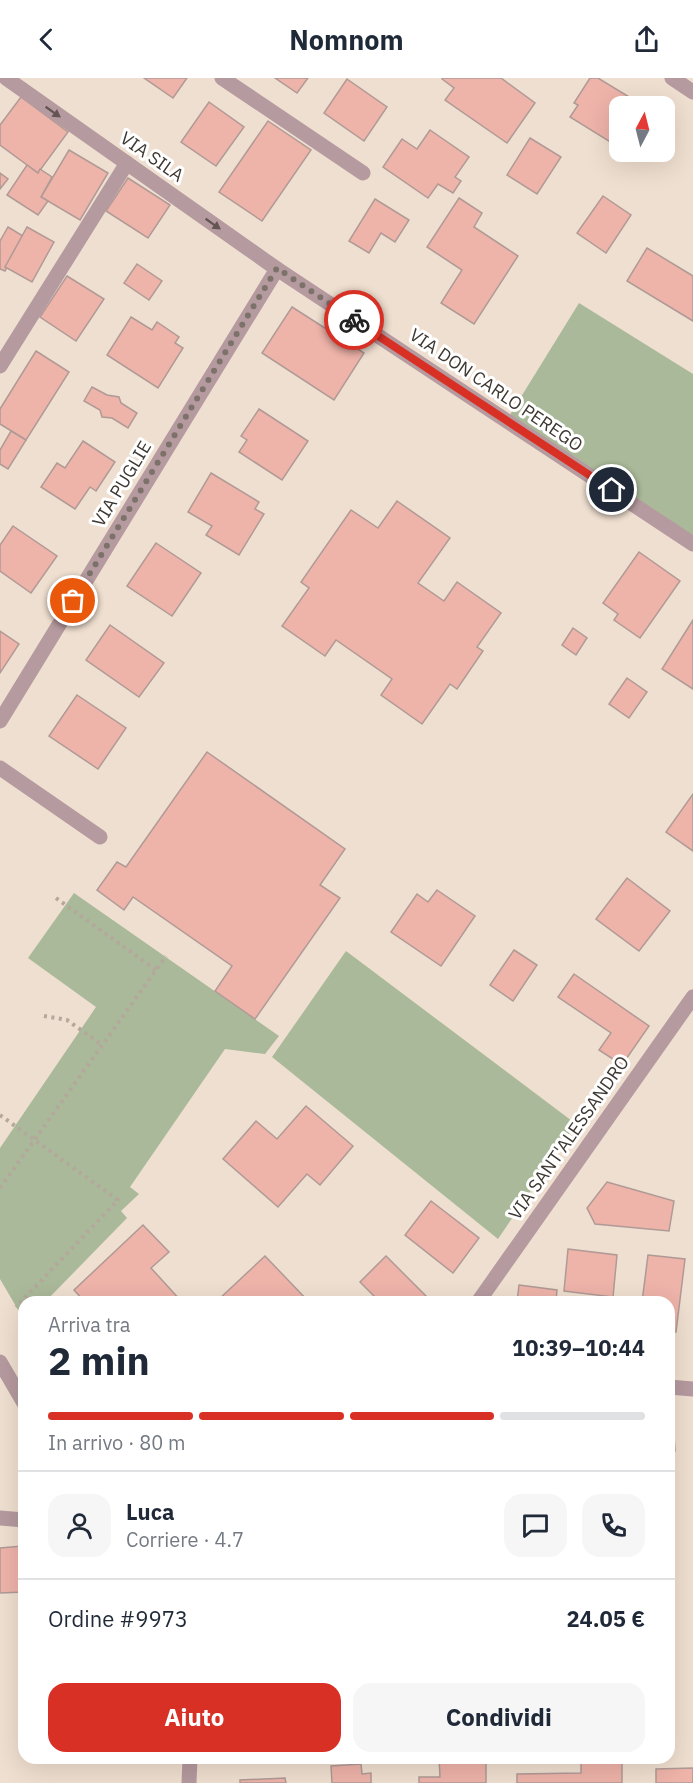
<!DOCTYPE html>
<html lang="it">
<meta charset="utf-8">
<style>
body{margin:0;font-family:"IBM Plex Sans",sans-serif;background:#f6f6f7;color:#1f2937;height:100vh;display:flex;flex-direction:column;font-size:22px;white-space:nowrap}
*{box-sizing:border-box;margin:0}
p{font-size:20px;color:#747a83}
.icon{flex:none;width:33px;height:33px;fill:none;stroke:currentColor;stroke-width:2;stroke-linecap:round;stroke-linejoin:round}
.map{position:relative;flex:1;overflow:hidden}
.sheet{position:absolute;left:18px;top:1218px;width:657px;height:468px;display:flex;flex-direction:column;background:#fff;border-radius:18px;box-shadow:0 6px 24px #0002}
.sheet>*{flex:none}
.needle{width:39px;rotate:7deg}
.tools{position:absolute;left:609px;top:18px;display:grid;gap:12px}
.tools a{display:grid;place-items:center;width:66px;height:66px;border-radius:12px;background:#fff;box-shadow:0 6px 24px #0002;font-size:30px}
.pin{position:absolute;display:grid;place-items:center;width:51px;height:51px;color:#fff;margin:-26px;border:3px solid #fff;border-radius:50%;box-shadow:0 2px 6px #0007}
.courier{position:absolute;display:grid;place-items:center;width:60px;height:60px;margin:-30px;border:4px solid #d93025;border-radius:50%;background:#fff;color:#222;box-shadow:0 2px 8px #0007}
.headline em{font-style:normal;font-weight:700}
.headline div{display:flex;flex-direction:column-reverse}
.headline{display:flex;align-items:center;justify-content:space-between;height:102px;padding:0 30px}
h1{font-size:39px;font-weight:700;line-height:45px}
.bar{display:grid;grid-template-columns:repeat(4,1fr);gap:9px 6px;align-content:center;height:72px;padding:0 30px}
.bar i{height:8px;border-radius:4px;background:#e0e1e3}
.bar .on{background:#d93025}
.bar p{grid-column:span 4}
.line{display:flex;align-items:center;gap:15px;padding:0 30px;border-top:2px solid #e0e1e3}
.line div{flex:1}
.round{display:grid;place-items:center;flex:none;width:63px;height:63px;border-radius:18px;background:#f6f6f7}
.button{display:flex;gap:12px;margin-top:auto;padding:12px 30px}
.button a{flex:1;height:69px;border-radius:18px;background:#d93025;color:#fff;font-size:24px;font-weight:700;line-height:69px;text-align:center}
.button a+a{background:#f6f6f7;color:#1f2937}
header{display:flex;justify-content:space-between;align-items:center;height:78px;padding:0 30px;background:#fff;font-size:27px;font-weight:700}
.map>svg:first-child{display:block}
.green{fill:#aab999}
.building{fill:#eeb3a9;stroke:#b09a96;stroke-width:1.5}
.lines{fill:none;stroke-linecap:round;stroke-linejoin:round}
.path{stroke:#b4a79b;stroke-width:4;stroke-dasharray:3 4.5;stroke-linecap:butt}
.minor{stroke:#b59a9f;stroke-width:15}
.oneway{fill:#625553}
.done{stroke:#7c7269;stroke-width:6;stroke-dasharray:0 10.8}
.route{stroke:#d93025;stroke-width:8}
.labels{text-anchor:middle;stroke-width:6;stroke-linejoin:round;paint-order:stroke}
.street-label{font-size:18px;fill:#3e3832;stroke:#fff}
</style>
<header><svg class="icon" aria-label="back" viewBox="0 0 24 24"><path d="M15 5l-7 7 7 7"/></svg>Nomnom<svg class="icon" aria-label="share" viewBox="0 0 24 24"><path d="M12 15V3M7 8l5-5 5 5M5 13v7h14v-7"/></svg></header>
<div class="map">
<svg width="693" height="1705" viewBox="0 0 693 1705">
<rect width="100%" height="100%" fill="#efdfd0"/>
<g class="green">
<polygon points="579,225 693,296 693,461 508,340"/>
<polygon points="74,815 279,958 265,976 225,971 130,1109 139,1116 121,1133 127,1140 45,1224 24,1224 24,1242 0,1201 0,1070 96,929 28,880"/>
<polygon points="346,873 576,1046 498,1161 272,979"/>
</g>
<g class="building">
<polygon points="144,0 187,0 173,20"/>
<polygon points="275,0 308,0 297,15"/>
<polygon points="443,0 501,0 535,25 507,65 445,22 454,10 442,1"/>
<polygon points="590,0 598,0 644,28 620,28 620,70 570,39 578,27 574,25"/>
<polygon points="347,1 387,29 364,63 324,35"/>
<polygon points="21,19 68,54 38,95 0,67 0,47"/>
<polygon points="209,24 244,49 216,88 181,64"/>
<polygon points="268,43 311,72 262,143 219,114"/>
<polygon points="430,52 469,79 455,99 461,103 453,115 438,106 428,120 383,89 402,61 417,71"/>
<polygon points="530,60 561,79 537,116 507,97"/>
<polygon points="69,72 108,95 80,142 41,119"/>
<polygon points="625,74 644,74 639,82"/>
<polygon points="27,87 38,95 40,91 52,99 41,119 48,123 38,137 7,117"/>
<polygon points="0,95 8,101 0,111"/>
<polygon points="128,100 170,127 148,160 106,133"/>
<polygon points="603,118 631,137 606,175 577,155"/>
<polygon points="459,120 482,135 474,149 518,178 474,246 441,225 462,192 427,169"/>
<polygon points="375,121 409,142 395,164 381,155 369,175 349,163"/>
<polygon points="8,149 23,158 5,193 0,191 0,163"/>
<polygon points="27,149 54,164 32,204 5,189"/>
<polygon points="647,170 693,198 693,243 627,203"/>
<polygon points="137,186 162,203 149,222 124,205"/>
<polygon points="67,198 104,221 76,263 40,239"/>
<polygon points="292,229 364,275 334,322 262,275"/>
<polygon points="131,239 152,252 157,244 179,259 175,265 183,270 158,310 107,277"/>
<polygon points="36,273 69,294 26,362 0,346 0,331"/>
<polygon points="92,309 107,317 119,319 121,325 137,335 128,350 112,340 102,339 100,332 84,323"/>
<polygon points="259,331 308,363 282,402 239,374 247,362 241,358"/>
<polygon points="11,353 26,362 8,391 0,386 0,372"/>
<polygon points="83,363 115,384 96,413 90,409 75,431 41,409 57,385 65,390"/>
<polygon points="211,395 259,424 255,431 264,436 239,477 206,457 212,448 188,434"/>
<polygon points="397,423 450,460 418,505 444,523 457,504 501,535 477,569 483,573 457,611 450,606 422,646 381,617 392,601 336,562 325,578 282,548 309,510 301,504 351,432 378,450"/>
<polygon points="13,448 57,478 31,515 0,493 0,467"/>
<polygon points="156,465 201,495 172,538 127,508"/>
<polygon points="639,474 680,503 640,560 614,542 618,536 603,525"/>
<polygon points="693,542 693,611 662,591"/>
<polygon points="110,547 164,585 139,619 86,582"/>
<polygon points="573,550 587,560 576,577 562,567"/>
<polygon points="0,553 19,566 0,595"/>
<polygon points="627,600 647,614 629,640 609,626"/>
<polygon points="77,617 126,650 98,691 49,658"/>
<polygon points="207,674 345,771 320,807 340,820 255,941 215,913 232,888 133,819 124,832 97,812 117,784 126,789"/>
<polygon points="693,716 693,773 666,754"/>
<polygon points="627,800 670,833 639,873 596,841"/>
<polygon points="437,812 475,838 441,888 391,854 417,816 428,824"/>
<polygon points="514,872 537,887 513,923 490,907"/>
<polygon points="574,896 649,948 622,987 599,972 611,955 558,919"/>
<polygon points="306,1028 353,1068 320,1107 307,1096 278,1129 223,1081 256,1043 277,1061"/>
<polygon points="607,1104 674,1123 669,1153 595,1146 587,1130"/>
<polygon points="431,1123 479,1160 453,1195 405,1157"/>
<polygon points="143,1147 169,1174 151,1190 182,1224 85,1224 74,1212"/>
<polygon points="568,1171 617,1177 613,1219 564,1213"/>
<polygon points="648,1177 685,1181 676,1254 669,1253 669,1224 642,1224"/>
<polygon points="265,1178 309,1224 217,1224 217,1223"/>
<polygon points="386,1178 429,1221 426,1224 380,1224 360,1204"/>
<polygon points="519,1207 557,1212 556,1224 517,1224"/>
<polygon points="669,1344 673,1344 675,1373 669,1373"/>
<polygon points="22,1468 24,1514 0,1515 0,1470"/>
<polygon points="439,1680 486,1680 486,1705 419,1705 419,1699 440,1699"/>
<polygon points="581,1680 622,1680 622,1705 517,1705 517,1696 581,1695"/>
<polygon points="361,1686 362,1696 371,1695 371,1705 332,1705 331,1688"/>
<polygon points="693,1690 693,1705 656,1705 656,1691"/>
<polygon points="285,1700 286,1705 240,1705 240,1702"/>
</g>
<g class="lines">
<g class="path">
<polyline points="56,820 156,892"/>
<polyline points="44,938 67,942 102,967"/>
<polyline points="0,1037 118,1122 16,1229"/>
<polyline points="0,1110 166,878"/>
</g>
<g class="minor">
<polyline points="6,0 277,191 693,466"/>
<polyline points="222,0 363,95"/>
<polyline points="672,0 693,14"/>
<polyline points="0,288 127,85"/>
<polyline points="0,643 277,191"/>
<polyline points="0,690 100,759"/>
<polyline points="478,1224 693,919"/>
<polyline points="0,1284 24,1325"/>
<polyline points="669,1309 693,1311"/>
<polyline points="0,1440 24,1442"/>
<polyline points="189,1705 190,1680"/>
</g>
</g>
<defs><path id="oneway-solid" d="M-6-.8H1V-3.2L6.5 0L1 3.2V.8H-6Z" transform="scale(1.5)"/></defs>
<g class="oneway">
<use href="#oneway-solid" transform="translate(53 34) rotate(35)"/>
<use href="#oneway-solid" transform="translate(213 146) rotate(35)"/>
</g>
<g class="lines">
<polyline class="done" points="73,523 277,190 354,242"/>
<polyline class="route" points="354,242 612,412"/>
</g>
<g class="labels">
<g class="street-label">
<text transform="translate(152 79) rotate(35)" y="6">VIA SILA</text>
<text transform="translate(496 312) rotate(34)" y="6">VIA DON CARLO PEREGO</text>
<text transform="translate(122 406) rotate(-59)" y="6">VIA PUGLIE</text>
<text transform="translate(569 1060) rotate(-55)" y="6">VIA SANT'ALESSANDRO</text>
</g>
</g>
</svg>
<div class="tools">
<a><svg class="needle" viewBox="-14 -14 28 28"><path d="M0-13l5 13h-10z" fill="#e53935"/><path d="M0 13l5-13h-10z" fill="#747a83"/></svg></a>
</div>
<div class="pin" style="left:73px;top:523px;background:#ea580c"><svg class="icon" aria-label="bag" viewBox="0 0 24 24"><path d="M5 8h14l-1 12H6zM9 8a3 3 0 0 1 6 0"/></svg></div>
<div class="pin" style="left:612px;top:412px;background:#1f2937"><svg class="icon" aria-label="home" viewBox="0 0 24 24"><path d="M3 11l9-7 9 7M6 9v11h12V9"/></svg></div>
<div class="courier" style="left:354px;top:242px"><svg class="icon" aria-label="bike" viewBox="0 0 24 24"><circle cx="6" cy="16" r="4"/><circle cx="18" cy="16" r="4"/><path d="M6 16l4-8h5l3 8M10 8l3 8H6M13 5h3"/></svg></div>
<section class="sheet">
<div class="headline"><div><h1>2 min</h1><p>Arriva tra</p></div><em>10:39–10:44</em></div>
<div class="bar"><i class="on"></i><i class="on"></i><i class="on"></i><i></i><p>In arrivo · 80 m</p></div>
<div class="line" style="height:108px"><a class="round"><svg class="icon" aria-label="person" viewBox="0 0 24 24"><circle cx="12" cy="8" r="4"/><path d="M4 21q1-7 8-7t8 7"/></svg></a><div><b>Luca</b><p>Corriere · 4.7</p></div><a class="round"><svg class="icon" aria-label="chat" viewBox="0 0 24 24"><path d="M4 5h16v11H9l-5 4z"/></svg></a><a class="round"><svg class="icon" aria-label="phone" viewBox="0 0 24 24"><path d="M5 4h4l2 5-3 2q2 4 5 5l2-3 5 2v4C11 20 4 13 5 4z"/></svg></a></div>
<div class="line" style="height:78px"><div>Ordine #9973</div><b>24.05 €</b></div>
<div class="button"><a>Aiuto</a><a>Condividi</a></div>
</section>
</div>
